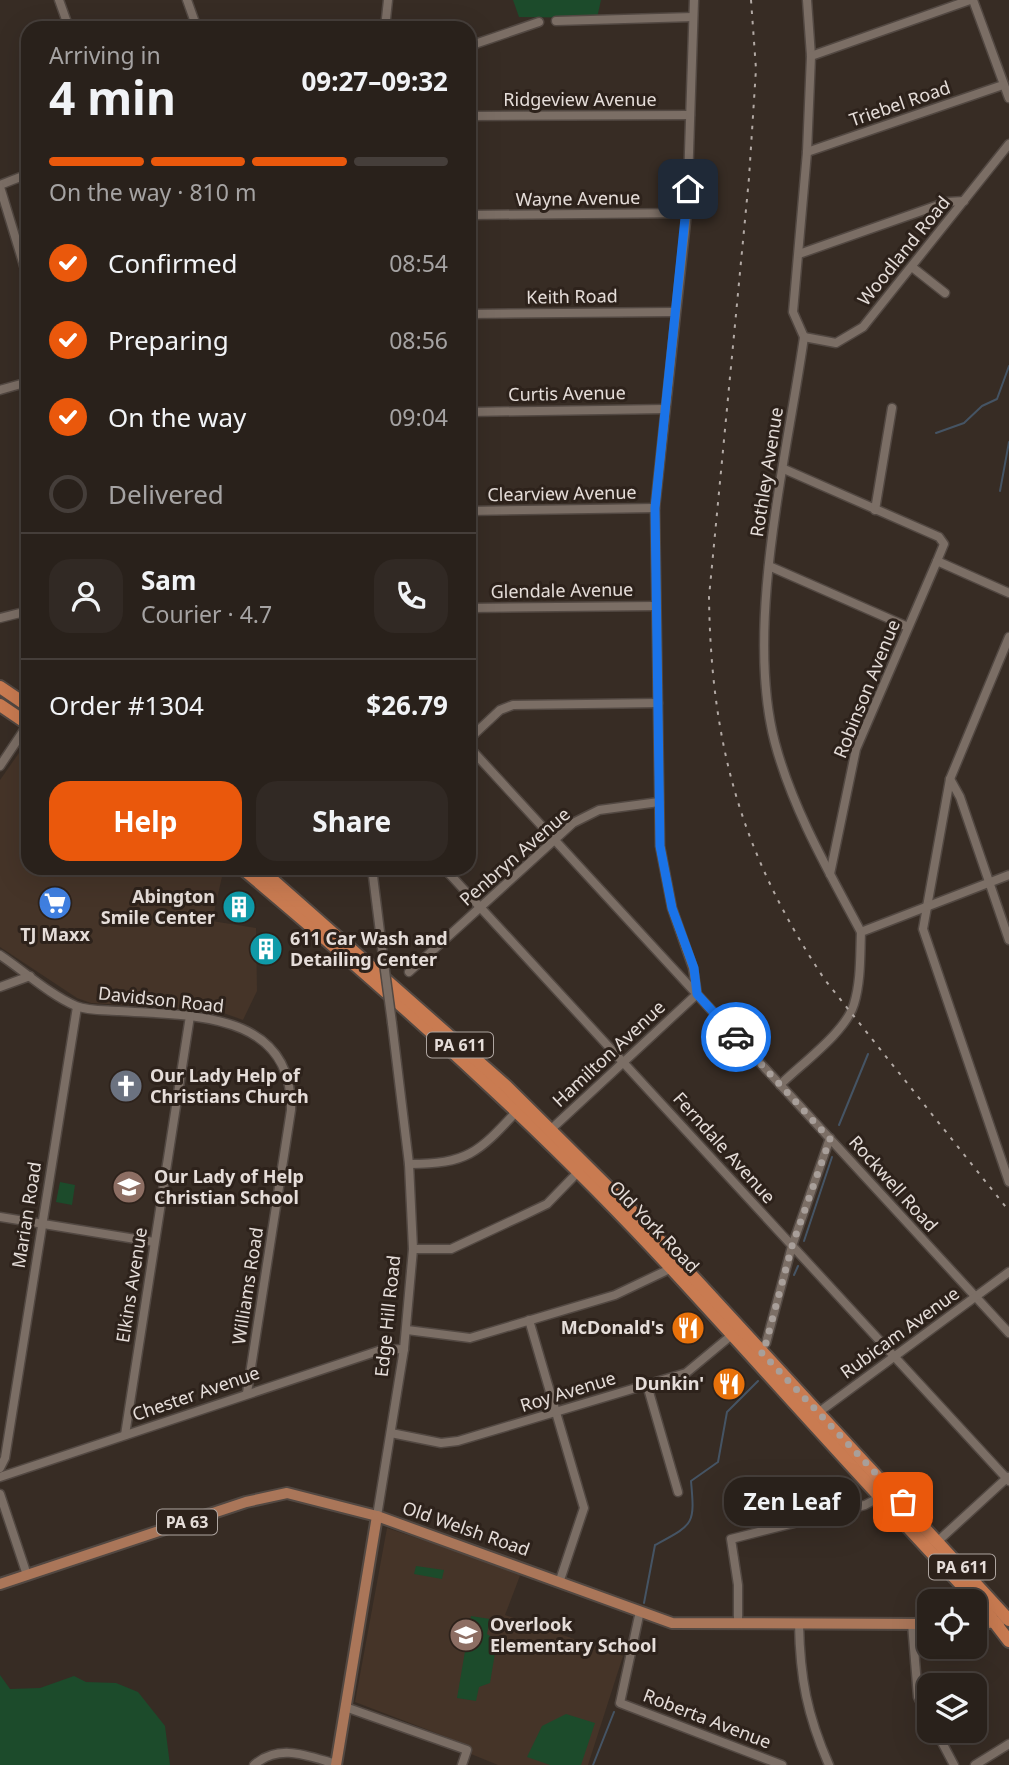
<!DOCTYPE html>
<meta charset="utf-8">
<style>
body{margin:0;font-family:"Noto Sans",sans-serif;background:#312924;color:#f1f3f6;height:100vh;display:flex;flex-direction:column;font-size:26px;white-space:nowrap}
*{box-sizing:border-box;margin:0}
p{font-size:23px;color:#a5a3a3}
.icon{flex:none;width:38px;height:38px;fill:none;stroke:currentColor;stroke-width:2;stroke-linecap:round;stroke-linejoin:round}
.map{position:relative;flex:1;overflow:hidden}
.side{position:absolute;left:21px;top:21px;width:455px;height:854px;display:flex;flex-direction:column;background:#29211b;border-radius:21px;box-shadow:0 7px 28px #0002,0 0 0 2px #453e3a}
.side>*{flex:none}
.buttons{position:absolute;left:917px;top:1589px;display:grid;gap:14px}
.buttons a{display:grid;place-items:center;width:70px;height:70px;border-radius:14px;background:#29211b;box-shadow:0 7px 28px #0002,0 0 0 2px #453e3a;font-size:35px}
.pin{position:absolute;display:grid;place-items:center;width:60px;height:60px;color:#fff;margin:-30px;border-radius:14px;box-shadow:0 4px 10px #0006}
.courier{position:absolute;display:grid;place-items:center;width:70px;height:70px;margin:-35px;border:5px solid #1a73e8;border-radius:50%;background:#fff;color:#222;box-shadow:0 2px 9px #0007}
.bubble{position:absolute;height:49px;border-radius:21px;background:#29211b;box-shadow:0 7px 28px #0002,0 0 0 2px #453e3a;font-size:23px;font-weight:700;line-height:49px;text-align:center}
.headline em{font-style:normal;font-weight:700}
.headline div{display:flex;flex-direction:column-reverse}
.headline{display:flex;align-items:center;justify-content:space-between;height:119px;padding:0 28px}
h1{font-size:46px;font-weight:700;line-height:52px}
.bar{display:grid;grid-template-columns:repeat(4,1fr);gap:10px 7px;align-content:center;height:84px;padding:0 28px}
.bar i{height:9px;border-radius:5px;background:#453e3a}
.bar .current{background:#ea580c}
.bar p{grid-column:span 4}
.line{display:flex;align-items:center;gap:18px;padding:0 28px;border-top:2px solid #453e3a}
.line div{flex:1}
.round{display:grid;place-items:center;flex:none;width:74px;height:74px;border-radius:21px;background:#312924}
ol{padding:0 28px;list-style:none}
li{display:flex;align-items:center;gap:21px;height:77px}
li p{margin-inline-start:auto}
li .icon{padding:7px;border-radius:50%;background:#ea580c;color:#fff;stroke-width:4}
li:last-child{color:#a5a3a3}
li i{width:38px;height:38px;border:4px solid #453e3a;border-radius:50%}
.button{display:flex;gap:14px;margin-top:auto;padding:14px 28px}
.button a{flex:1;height:80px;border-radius:21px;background:#ea580c;color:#fff;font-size:28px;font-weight:700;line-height:80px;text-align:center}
.button a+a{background:#312924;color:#f1f3f6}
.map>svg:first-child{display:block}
.built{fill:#453428}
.green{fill:#1c4b2b}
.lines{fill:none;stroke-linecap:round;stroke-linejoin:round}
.stream{stroke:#455464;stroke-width:2}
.minor-casing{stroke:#524842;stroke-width:11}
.major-casing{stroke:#524842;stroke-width:14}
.highway-casing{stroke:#524842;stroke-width:16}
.minor{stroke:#7b6e65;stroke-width:8}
.major{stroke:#aa7659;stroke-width:10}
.highway{stroke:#c97b51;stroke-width:12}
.rail{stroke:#b2a9a4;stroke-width:2;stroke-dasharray:3.5 7;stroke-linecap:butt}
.minor-bridge-casing{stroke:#524842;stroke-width:11;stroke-linecap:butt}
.minor-bridge{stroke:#7b6e65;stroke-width:8}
.done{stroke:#a89f9a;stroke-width:7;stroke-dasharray:0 12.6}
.route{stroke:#1a73e8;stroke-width:9}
.labels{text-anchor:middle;stroke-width:6;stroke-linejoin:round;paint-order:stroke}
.shield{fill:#2d221b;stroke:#aea5a0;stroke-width:2}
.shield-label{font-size:16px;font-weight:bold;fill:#e5ddd9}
.street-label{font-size:18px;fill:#e5ddd9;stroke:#2d221b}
.poi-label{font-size:18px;font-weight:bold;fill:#e5ddd9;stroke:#2d221b;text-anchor:start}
</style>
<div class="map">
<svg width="1009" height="1765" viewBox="0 0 1009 1765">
<rect width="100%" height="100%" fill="#372c24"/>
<g class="built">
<polygon points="28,740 28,868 224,868 212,921 256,928 257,991 243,1020 218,1011 91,1003 77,998 0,947 0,780"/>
<polygon points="387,1528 521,1573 505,1615 623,1656 588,1765 498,1765 471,1754 470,1746 355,1702"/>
</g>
<g class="green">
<polygon points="513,0 601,0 597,18 519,17"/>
<polygon points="60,1182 75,1185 72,1205 56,1202"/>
<polygon points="416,1566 444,1570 442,1579 414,1574"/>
<polygon points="471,1616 490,1619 487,1634 497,1641 490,1683 479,1687 476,1701 457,1698"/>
<polygon points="0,1675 10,1689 40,1688 74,1676 86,1682 116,1683 138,1692 165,1726 170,1765 0,1765"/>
<polygon points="566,1714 595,1723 581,1765 550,1765 527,1757 542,1726"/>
</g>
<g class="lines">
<g class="stream">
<polyline points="936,433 964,423 982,406 997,399 1009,366"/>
<polyline points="1000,491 1009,442"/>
<polyline points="839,1125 868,1054"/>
<polyline points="804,1241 832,1157"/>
<polyline points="794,1275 798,1266"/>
<path d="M644,1603L655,1545C694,1524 695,1525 691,1481L718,1462L727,1412L758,1381"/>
<polyline points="593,1765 614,1712"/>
</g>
<defs>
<g id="minor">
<polyline points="59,0 69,28"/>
<polyline points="187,0 197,28"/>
<path d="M807,0L811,56L807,152L793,312L804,337C787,457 744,626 775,743C793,810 829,872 861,932"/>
<polyline points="973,0 1009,98"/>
<polyline points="556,21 693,17"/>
<polyline points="385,28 388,0"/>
<polyline points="469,46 539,22"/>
<polyline points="811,56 970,0"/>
<polyline points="469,116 690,115"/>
<polyline points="807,152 1003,85"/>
<polyline points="0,185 28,174"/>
<polyline points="0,187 28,279"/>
<polyline points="469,215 687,213"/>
<polyline points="799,254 947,202 964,201"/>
<polyline points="912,267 945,293"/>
<polyline points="469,314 674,312"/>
<polyline points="804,337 836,343 863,327 1009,144"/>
<polyline points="0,390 28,382"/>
<polyline points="469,412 665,409"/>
<polyline points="784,469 939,537 944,544 937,561 1009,593"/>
<polyline points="875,510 892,408"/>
<polyline points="469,511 655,508"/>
<polyline points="769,566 908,627"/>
<polyline points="469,608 656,606"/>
<polyline points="0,618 28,611"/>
<polyline points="1009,637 950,779 923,929 1009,1182"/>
<polyline points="469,739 500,710 513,705 658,703"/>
<polyline points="469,747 1009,1333"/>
<polyline points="0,766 28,724"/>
<polyline points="950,779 960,797 1009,940"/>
<polyline points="372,868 383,956"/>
<polyline points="444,868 1009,1481"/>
<polyline points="830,874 856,749 937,561"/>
<path d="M0,955C24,971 50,995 76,1006C88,1011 106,1010 119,1011C189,1016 293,1010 291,1110L247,1393"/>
<polyline points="409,972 573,823 599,810 659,802"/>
<polyline points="0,987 30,976"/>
<path d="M780,1085C801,1064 846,1032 854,1004C861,981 860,956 861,932L1009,875"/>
<polyline points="547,1133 697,994 693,968 672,908 660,846 655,508 687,213 694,0"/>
<path d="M409,1164C467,1164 478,1153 516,1112"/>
<polyline points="0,1217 154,1242"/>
<polyline points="413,1249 451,1249 524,1215 547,1204 581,1169"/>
<polyline points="529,1320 584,1508 560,1580"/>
<polyline points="407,1330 470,1338 615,1295 674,1267"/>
<polyline points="760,1351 766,1343 792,1246 830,1138"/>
<polyline points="647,1385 678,1492"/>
<polyline points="815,1415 1009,1272"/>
<polyline points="391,1433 441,1443 458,1441 686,1373 733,1334"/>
<polyline points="125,1435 190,1016"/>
<polyline points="0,1468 5,1458 77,1007"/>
<polyline points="0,1477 381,1350 404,1349"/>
<polyline points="0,1494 27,1575"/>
<polyline points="377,1516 404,1349 413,1249 409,1164 392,1023"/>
<polyline points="938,1541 1008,1477"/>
<polyline points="640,1611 620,1703 782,1765"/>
<polyline points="738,1623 738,1585 731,1539 865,1505 884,1495"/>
<path d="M799,1624C800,1678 807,1715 829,1765"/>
<polyline points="912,1624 918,1697 929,1719"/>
<polyline points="348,1708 467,1750 462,1765"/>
<polyline points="936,1731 954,1765"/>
<path d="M254,1765C279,1743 308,1756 336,1764"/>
<polyline points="975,1765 1009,1744"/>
</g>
<g id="major">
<polyline points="0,1584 246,1502 287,1493 377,1516 672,1623 929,1624"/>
<polyline points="975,1624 1000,1622"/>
<polyline points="336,1765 377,1516"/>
</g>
<g id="highway">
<polyline points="0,687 28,706"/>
<polyline points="0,705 28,724"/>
<path d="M242,868C391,993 539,1125 671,1268C776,1382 879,1498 986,1611L1009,1641"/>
<polyline points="259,868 506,1086 640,1219 1009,1620"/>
</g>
</defs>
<use href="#minor" class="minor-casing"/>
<use href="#major" class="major-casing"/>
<use href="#highway" class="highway-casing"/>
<use href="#minor" class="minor"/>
<use href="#major" class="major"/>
<use href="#highway" class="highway"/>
<path class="rail" d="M751,0L756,69L749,178L709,597C711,746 742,855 825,980L1009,1211"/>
<defs>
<polyline id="minor-bridge" points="383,956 392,1023"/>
</defs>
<use href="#minor-bridge" class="minor-bridge-casing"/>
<use href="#minor-bridge" class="minor-bridge"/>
</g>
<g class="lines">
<polyline class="done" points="736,1037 830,1139 792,1246 766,1343 760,1351 903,1502"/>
<polyline class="route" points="688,189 655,508 660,846 672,908 694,968 697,994 736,1037"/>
</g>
<defs>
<symbol id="supermarket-disc" viewBox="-11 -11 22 22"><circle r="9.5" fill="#3f7fe0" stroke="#2d221b"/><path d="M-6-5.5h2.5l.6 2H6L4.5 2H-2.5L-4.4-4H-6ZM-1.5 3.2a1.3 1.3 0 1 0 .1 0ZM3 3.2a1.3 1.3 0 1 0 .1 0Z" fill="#fff"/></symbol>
<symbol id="building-disc" viewBox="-11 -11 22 22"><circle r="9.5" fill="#0f9aa8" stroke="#2d221b"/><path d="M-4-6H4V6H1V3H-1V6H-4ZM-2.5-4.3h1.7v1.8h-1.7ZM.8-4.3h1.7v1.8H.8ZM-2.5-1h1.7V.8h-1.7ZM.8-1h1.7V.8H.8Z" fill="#fff"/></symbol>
<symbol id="church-disc" viewBox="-11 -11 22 22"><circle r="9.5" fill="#6b7280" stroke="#2d221b"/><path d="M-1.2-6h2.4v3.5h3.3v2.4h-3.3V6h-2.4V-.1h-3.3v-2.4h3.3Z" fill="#fff"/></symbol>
<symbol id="school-disc" viewBox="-11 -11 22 22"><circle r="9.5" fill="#8d6e63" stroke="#2d221b"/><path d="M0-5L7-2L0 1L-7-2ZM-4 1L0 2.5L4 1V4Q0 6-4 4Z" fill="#fff"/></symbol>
<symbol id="restaurant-disc" viewBox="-11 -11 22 22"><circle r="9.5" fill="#e8710a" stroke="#2d221b"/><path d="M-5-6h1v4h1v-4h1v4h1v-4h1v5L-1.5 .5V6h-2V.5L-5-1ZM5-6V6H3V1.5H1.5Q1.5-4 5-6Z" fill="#fff"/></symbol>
</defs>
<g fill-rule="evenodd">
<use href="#supermarket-disc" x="36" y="884" width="38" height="38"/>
<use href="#building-disc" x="220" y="888" width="38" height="38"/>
<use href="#building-disc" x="247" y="930" width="38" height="38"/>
<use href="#church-disc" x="107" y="1067" width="38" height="38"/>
<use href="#school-disc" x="110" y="1168" width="38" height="38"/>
<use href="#restaurant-disc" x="669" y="1309" width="38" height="38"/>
<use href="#restaurant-disc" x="710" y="1365" width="38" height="38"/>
<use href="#school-disc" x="447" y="1616" width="38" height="38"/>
</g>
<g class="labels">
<g class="shield">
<rect x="427" y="1032.5" width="66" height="25" rx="5"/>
<rect x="157" y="1509.5" width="60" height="25" rx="5"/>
<rect x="929" y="1554.5" width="66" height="25" rx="5"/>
</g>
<g class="shield-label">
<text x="460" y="1051">PA 611</text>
<text x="187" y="1528">PA 63</text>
<text x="962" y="1573">PA 611</text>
</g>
<g class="street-label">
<text x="580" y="106">Ridgeview Avenue</text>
<text transform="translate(900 104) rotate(-19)" y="6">Triebel Road</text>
<text transform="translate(578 199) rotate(-1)" y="6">Wayne Avenue</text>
<text transform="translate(904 251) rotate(-51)" y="6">Woodland Road</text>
<text transform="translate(572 297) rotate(-1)" y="6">Keith Road</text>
<text transform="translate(567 394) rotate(-1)" y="6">Curtis Avenue</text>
<text transform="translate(767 472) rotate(-81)" y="6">Rothley Avenue</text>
<text transform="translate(562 494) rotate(-1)" y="6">Clearview Avenue</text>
<text transform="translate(562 591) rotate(-1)" y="6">Glendale Avenue</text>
<text transform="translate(867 689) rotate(-68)" y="6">Robinson Avenue</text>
<text transform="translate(515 857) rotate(-41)" y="6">Penbryn Avenue</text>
<text transform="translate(161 1000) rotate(6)" y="6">Davidson Road</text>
<text transform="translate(609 1054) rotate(-43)" y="6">Hamilton Avenue</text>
<text transform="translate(724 1148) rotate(48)" y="6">Ferndale Avenue</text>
<text transform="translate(893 1184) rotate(48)" y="6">Rockwell Road</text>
<text transform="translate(27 1215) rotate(-81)" y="6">Marian Road</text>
<text transform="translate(654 1227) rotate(46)" y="6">Old York Road</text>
<text transform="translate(132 1285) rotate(-81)" y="6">Elkins Avenue</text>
<text transform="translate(248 1286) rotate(-81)" y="6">Williams Road</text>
<text transform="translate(388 1316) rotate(-84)" y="6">Edge Hill Road</text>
<text transform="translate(900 1333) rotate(-36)" y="6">Rubicam Avenue</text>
<text transform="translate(568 1392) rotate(-17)" y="6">Roy Avenue</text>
<text transform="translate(196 1394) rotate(-19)" y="6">Chester Avenue</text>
<text transform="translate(466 1529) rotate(19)" y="6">Old Welsh Road</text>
<text transform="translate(707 1719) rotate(21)" y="6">Roberta Avenue</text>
</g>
<g class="poi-label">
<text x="215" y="903" text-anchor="end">Abington<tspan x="215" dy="21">Smile Center</tspan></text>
<text x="55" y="941" text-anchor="middle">TJ Maxx</text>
<text x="290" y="945">611 Car Wash and<tspan x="290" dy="21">Detailing Center</tspan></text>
<text x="150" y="1082">Our Lady Help of<tspan x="150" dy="21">Christians Church</tspan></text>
<text x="154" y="1183">Our Lady of Help<tspan x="154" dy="21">Christian School</tspan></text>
<text x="664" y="1334" text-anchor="end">McDonald's</text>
<text x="704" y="1390" text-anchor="end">Dunkin'</text>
<text x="490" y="1631">Overlook<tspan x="490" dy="21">Elementary School</tspan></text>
</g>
</g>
</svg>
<div class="buttons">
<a><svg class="icon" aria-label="locate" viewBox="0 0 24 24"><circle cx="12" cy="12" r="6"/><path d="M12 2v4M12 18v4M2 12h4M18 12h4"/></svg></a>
<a><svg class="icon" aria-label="layers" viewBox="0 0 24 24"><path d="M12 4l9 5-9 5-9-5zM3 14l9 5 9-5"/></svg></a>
</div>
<div class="pin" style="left:903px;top:1502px;background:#ea580c"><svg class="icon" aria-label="bag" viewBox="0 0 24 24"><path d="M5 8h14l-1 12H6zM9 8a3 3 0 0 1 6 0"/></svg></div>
<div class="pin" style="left:688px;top:189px;background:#1f2937"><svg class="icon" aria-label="home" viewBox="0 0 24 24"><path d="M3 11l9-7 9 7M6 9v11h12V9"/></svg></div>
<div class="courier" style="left:736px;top:1037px"><svg class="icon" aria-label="car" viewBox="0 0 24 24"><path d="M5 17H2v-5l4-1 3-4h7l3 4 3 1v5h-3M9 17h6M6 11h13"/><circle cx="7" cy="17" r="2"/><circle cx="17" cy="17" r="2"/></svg></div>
<div class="bubble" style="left:724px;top:1477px;width:136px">Zen Leaf</div>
<section class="side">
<div class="headline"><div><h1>4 min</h1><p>Arriving in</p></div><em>09:27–09:32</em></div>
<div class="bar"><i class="current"></i><i class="current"></i><i class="current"></i><i></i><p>On the way · 810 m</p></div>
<ol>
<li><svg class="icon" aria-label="check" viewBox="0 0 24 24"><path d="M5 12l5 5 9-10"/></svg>Confirmed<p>08:54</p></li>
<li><svg class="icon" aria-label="check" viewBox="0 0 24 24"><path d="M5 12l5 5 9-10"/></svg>Preparing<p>08:56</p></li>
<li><svg class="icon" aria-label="check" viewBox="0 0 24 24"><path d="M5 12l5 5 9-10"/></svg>On the way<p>09:04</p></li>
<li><i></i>Delivered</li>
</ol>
<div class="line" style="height:126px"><a class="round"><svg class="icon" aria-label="person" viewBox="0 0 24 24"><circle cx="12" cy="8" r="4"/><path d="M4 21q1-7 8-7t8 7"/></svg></a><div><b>Sam</b><p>Courier · 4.7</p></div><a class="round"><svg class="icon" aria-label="phone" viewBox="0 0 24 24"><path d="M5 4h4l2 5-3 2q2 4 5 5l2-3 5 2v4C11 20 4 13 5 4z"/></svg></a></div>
<div class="line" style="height:91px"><div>Order #1304</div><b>$26.79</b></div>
<div class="button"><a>Help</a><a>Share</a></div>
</section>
</div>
